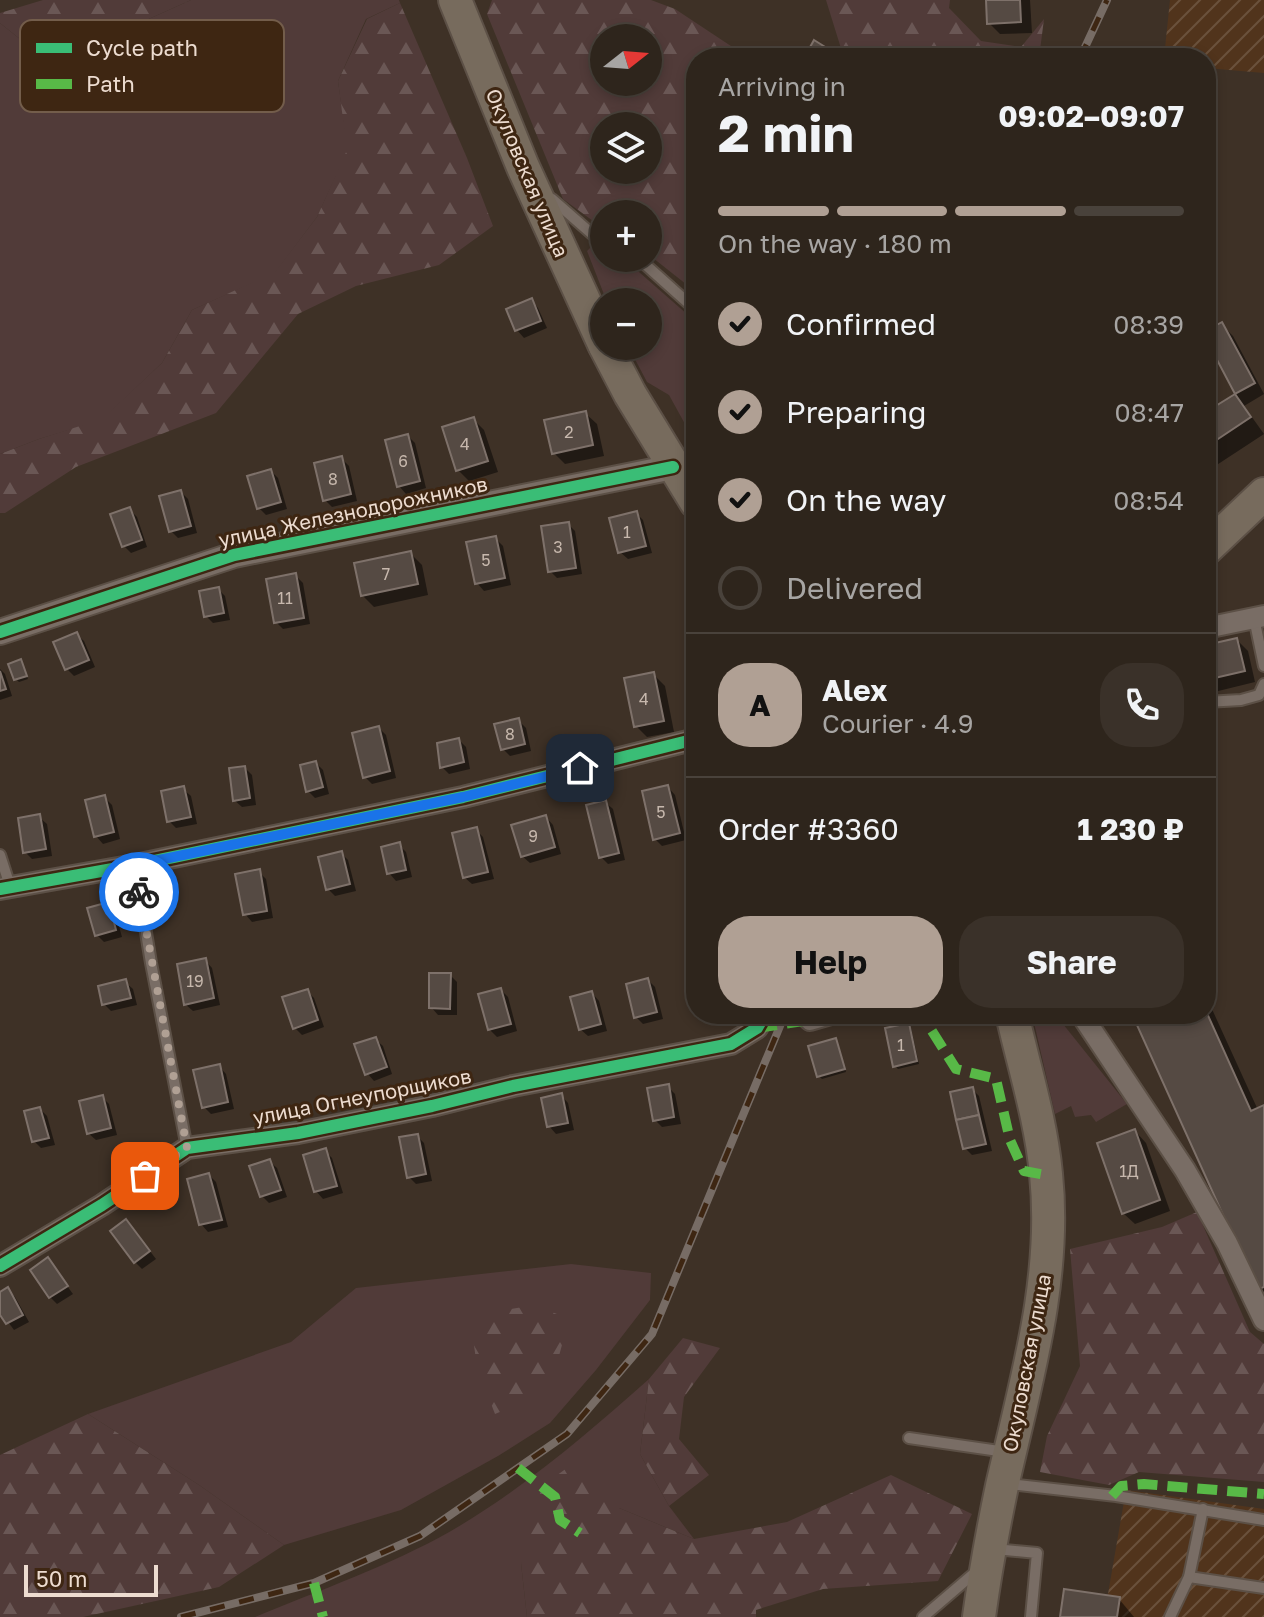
<!DOCTYPE html>
<meta charset="utf-8">
<style>
body{margin:0;font-family:"Golos Text",sans-serif;background:#3a3129;color:#f1f3f6;height:100vh;display:flex;flex-direction:column;font-size:30px;white-space:nowrap}
*{box-sizing:border-box;margin:0}
p{font-size:26px;color:#a7a5a3}
.icon{flex:none;width:44px;height:44px;fill:none;stroke:currentColor;stroke-width:2;stroke-linecap:round;stroke-linejoin:round}
.map{position:relative;flex:1;overflow:hidden}
.sheet{position:absolute;left:686px;top:48px;width:530px;height:976px;display:flex;flex-direction:column;background:#2e251c;border-radius:32px;box-shadow:0 4px 12px #0003,0 0 0 2px #49423b}
.sheet>*{flex:none}
.needle{width:52px;rotate:73deg}
.buttons{position:absolute;left:590px;top:24px;display:grid;gap:16px}
.buttons a{display:grid;place-items:center;width:72px;height:72px;border-radius:50%;background:#2e251c;box-shadow:0 4px 12px #0003,0 0 0 2px #49423b;font-size:40px}
.scale{position:absolute;left:24px;bottom:20px;width:134px;box-sizing:border-box;padding-left:8px;border:4px solid #eddcd0;border-top:0;font-size:22px;line-height:28px;white-space:nowrap;color:#eddcd0;-webkit-text-stroke:6px #3e2612;paint-order:stroke}
.pin{position:absolute;display:grid;place-items:center;width:68px;height:68px;color:#fff;margin:-34px;border-radius:16px;box-shadow:0 4px 12px #0006}
.courier{position:absolute;display:grid;place-items:center;width:80px;height:80px;margin:-40px;border:6px solid #1a73e8;border-radius:50%;background:#fff;color:#222;box-shadow:0 2px 10px #0007}
.head em{font-style:normal;font-weight:700}
.head div{display:flex;flex-direction:column-reverse}
.head{display:flex;align-items:center;justify-content:space-between;height:136px;padding:0 32px}
h1{font-size:52px;font-weight:700;line-height:60px}
.bar{display:grid;grid-template-columns:repeat(4,1fr);gap:12px 8px;align-content:center;height:96px;padding:0 32px}
.bar i{height:10px;border-radius:6px;background:#49423b}
.bar .selected{background:#b0a094}
.bar p{grid-column:span 4}
.line{display:flex;align-items:center;gap:20px;padding:0 32px;border-top:2px solid #49423b}
.line div{flex:1}
.round{display:grid;place-items:center;flex:none;width:84px;height:84px;border-radius:32px;background:#3a3129}
ol{padding:0 32px;list-style:none}
li{display:flex;align-items:center;gap:24px;height:88px}
li p{margin-inline-start:auto}
li .icon{padding:8px;border-radius:50%;background:#b0a094;color:#111;stroke-width:4}
li:last-child{color:#a7a5a3}
li i{width:44px;height:44px;border:4px solid #49423b;border-radius:50%}
.action{display:flex;gap:16px;margin-top:auto;padding:16px 32px}
.action a{flex:1;height:92px;border-radius:32px;background:#b0a094;color:#111;font-size:32px;font-weight:700;line-height:92px;text-align:center}
.action a+a{background:#3a3129;color:#f1f3f6}
.map>svg:first-child{display:block}
.industrial{fill:url(#industrial-furrows)}
.green{fill:#513b39}
.forest{fill:url(#forest-firs);fill-rule:evenodd}
.shadow{fill:#0007}
.building{fill:#554a43;stroke:#7e716a;stroke-width:2}
.lines{fill:none;stroke-linecap:round;stroke-linejoin:round}
.service-casing{stroke:#5c5046;stroke-width:14}
.minor-casing{stroke:#5c5046;stroke-width:24}
.tertiary-casing{stroke:#5c5046;stroke-width:28}
.primary-casing{stroke:#5c5046;stroke-width:36}
.service{stroke:#796d65;stroke-width:10}
.minor{stroke:#796d65;stroke-width:20}
.tertiary{stroke:#796d65;stroke-width:24}
.primary{stroke:#776b5d;stroke-width:32}
.rail-casing{stroke:#776c65;stroke-width:8}
.rail{stroke:#3e2612;stroke-width:5;stroke-dasharray:15;stroke-linecap:butt}
.quiet{stroke:#58b947;stroke-width:10;stroke-dasharray:20 10;stroke-linecap:butt}
.cycleway-casing{stroke:#3e2612;stroke-width:17}
.cycleway{stroke:#3abd76;stroke-width:12}
.done{stroke:#b0a094;stroke-width:8;stroke-dasharray:0 14.4}
.route{stroke:#1a73e8;stroke-width:10}
.labels{text-anchor:middle;stroke-width:6;stroke-linejoin:round;paint-order:stroke}
.number-label{font-size:16px;fill:#c7b8ad}
.street-label{font-size:20px;fill:#eddcd0;stroke:#3e2612}
.key{fill:#3e2612;stroke:#735d4b;stroke-width:2}
.key-label{font-size:22px;fill:#eddcd0}
</style>
<div class="map">
<svg width="1264" height="1617" viewBox="0 0 1264 1617">
<defs>
<pattern id="industrial-furrows" width="10" height="10" patternUnits="userSpaceOnUse" patternTransform="scale(2)"><rect width="10" height="10" fill="#51341c"/><path d="M-1 1l2-2M0 10L10 0M9 11l2-2" fill="none" stroke="#6a513c"/></pattern>
<pattern id="forest-firs" width="22" height="20" patternUnits="userSpaceOnUse" patternTransform="scale(2)"><rect width="22" height="20" fill="#513b39"/><path d="M5 1l3.5 6h-7zM16 11l3.5 6h-7z" fill="#6a5755"/></pattern>
</defs>
<rect width="100%" height="100%" fill="#3e3126"/>
<g class="industrial">
<polygon points="1170,0 1264,0 1264,73 1206,68 1206,58 1164,58"/>
<polygon points="1126,1490 1264,1509 1264,1617 1104,1617"/>
</g>
<g class="green">
<polygon points="191,0 399,0 400,3 366,19 338,81 348,150 317,217 275,273 192,310 162,363 102,420 39,439 0,454 0,23 25,43 95,43"/>
<polygon points="599,244 604,246 604,258 623,258 696,322 696,444 669,395 647,382 628,346 648,346 648,302 607,302 587,251 593,245"/>
<polygon points="1032,1014 1055,1014 1127,1104 1096,1122 1091,1115 1075,1117 1071,1106 1055,1114"/>
<polygon points="571,1264 651,1273 650,1300 596,1370 550,1423 498,1456 401,1510 284,1545 199,1485 88,1414 291,1342 356,1288"/>
<path d="M649,1379L640,1454L669,1506L694,1539L619,1508L521,1563L527,1617H255C320,1590 389,1566 451,1531C523,1489 587,1434 649,1379Z"/>
</g>
<g class="forest">
<polygon points="43,0 191,0 95,43 25,43 0,23 0,13"/>
<path d="M492,0H651L675,9L749,58H696V292L648,254V214H604V229L563,199L487,14ZM648,38V82H604V38ZM648,126V170H604V126Z"/>
<polygon points="826,0 950,0 949,8 981,41 1021,47 1044,19 1039,58 844,58"/>
<polygon points="400,3 467,158 493,226 439,265 356,286 298,314 216,413 76,467 5,513 0,513 0,454 39,439 102,419 162,363 192,310 275,272 317,217 347,150 338,81 367,19"/>
<polygon points="1197,1212 1250,1332 1264,1344 1264,1482 1139,1472 1109,1485 1040,1472 1047,1436 1080,1366 1070,1249 1162,1227"/>
<polygon points="535,1305 569,1319 556,1367 535,1397 495,1414 477,1367 470,1316"/>
<polygon points="683,1338 720,1348 684,1397 679,1439 709,1475 669,1506 640,1454 649,1379"/>
<polygon points="88,1414 199,1485 284,1545 219,1587 83,1617 0,1617 0,1455"/>
<polygon points="585,1455 619,1508 694,1539 787,1522 891,1475 972,1514 938,1581 823,1589 756,1610 756,1617 527,1617 521,1563 542,1486"/>
</g>
<g class="shadow">
<polygon points="988,0 1030,0 1032,33 1000,34 989,23"/>
<polygon points="829,51 836,58 806,58"/>
<polygon points="531,300 538,308 547,328 524,338 517,330"/>
<polygon points="1222,325 1233,336 1264,394 1244,406 1264,434 1206,472 1206,415 1237,394 1206,335"/>
<polygon points="585,413 597,424 604,456 565,464 554,453"/>
<polygon points="473,419 484,430 498,472 469,481 458,470"/>
<polygon points="408,436 415,443 426,488 406,494 399,486"/>
<polygon points="342,459 349,466 357,501 332,507 325,500"/>
<polygon points="271,471 278,478 287,509 266,515 259,508"/>
<polygon points="181,492 188,499 197,533 178,538 171,531"/>
<polygon points="129,509 137,517 147,547 131,553 124,546"/>
<polygon points="636,513 643,520 652,553 628,559 620,552"/>
<polygon points="568,524 575,531 582,574 557,578 550,571"/>
<polygon points="495,538 503,546 511,585 484,591 477,583"/>
<polygon points="411,554 422,565 428,595 374,607 362,595"/>
<polygon points="296,576 303,583 310,624 283,629 276,622"/>
<polygon points="218,589 225,596 230,620 213,623 206,616"/>
<polygon points="76,634 84,641 95,667 74,676 67,669"/>
<polygon points="1237,640 1248,651 1255,682 1206,694 1206,647"/>
<polygon points="20,662 28,679 19,682 16,679"/>
<polygon points="0,669 5,674 12,696 0,700"/>
<polygon points="653,674 665,686 674,732 647,737 636,726"/>
<polygon points="518,720 526,728 531,751 510,756 503,749"/>
<polygon points="379,728 386,735 396,778 372,784 365,777"/>
<polygon points="459,740 466,747 470,769 449,774 442,767"/>
<polygon points="316,763 323,770 329,794 315,798 308,791"/>
<polygon points="245,768 252,775 256,805 242,807 234,800"/>
<polygon points="668,787 675,795 686,840 662,846 655,839"/>
<polygon points="183,789 191,796 197,824 176,828 169,821"/>
<polygon points="104,797 112,805 120,839 103,844 96,836"/>
<polygon points="605,802 613,809 625,860 608,864 601,857"/>
<polygon points="39,817 47,824 52,856 32,859 25,852"/>
<polygon points="546,817 553,825 561,854 530,863 522,856"/>
<polygon points="476,830 483,837 494,879 472,884 464,877"/>
<polygon points="399,845 406,852 412,877 396,881 389,873"/>
<polygon points="341,853 348,860 356,891 335,896 328,889"/>
<polygon points="259,872 266,879 273,918 252,922 245,914"/>
<polygon points="108,905 115,912 122,937 104,942 97,935"/>
<polygon points="205,960 212,968 220,1005 193,1011 185,1004"/>
<polygon points="450,975 457,982 457,1015 438,1015 431,1007"/>
<polygon points="648,980 655,987 663,1019 643,1024 636,1017"/>
<polygon points="125,982 133,989 137,1005 111,1011 104,1004"/>
<polygon points="501,990 508,997 517,1031 497,1037 489,1029"/>
<polygon points="307,991 314,998 324,1027 302,1035 295,1028"/>
<polygon points="592,993 599,1001 607,1031 588,1036 580,1029"/>
<polygon points="1206,996 1258,1110 1264,1108 1264,1294 1259,1289 1134,1014 1206,1014"/>
<polygon points="908,1025 911,1028 919,1064 898,1069 895,1066"/>
<polygon points="375,1039 383,1046 392,1074 374,1081 367,1073"/>
<polygon points="836,1041 846,1072 822,1079 819,1076"/>
<polygon points="219,1066 226,1074 234,1109 211,1114 204,1107"/>
<polygon points="668,1087 675,1094 681,1124 662,1127 655,1120"/>
<polygon points="972,1089 979,1096 992,1151 972,1155 965,1148"/>
<polygon points="561,1095 568,1103 574,1130 556,1134 549,1126"/>
<polygon points="102,1097 109,1104 117,1135 96,1140 88,1133"/>
<polygon points="40,1109 47,1116 55,1145 41,1148 34,1141"/>
<polygon points="1135,1131 1146,1143 1170,1211 1135,1224 1123,1213"/>
<polygon points="417,1136 424,1143 432,1181 416,1184 409,1177"/>
<polygon points="325,1151 332,1158 343,1193 323,1199 316,1191"/>
<polygon points="269,1161 277,1168 287,1197 269,1203 262,1196"/>
<polygon points="209,1175 216,1182 228,1227 208,1232 201,1224"/>
<polygon points="133,1229 156,1259 142,1269 135,1262"/>
<polygon points="48,1260 73,1294 57,1304 50,1297"/>
<polygon points="8,1290 15,1297 29,1322 14,1330 0,1311 0,1294"/>
<polygon points="1119,1599 1134,1617 1062,1617"/>
</g>
<g class="building">
<polygon points="986,0 1020,0 1021,22 987,24"/>
<polygon points="814,40 830,50 825,58 804,58"/>
<polygon points="532,298 541,321 515,331 506,309"/>
<polygon points="1222,322 1255,383 1235,394 1206,339 1206,331"/>
<polygon points="1235,394 1251,417 1206,447 1206,412"/>
<polygon points="586,411 593,445 552,454 544,420"/>
<polygon points="474,417 488,461 456,471 442,427"/>
<polygon points="408,434 420,481 397,487 385,440"/>
<polygon points="342,456 351,494 323,501 314,463"/>
<polygon points="271,469 281,502 257,509 247,476"/>
<polygon points="181,490 191,526 169,532 159,496"/>
<polygon points="130,507 142,540 122,547 110,514"/>
<polygon points="637,511 646,546 618,553 609,518"/>
<polygon points="569,522 576,568 548,572 541,526"/>
<polygon points="496,536 505,578 475,584 466,542"/>
<polygon points="411,551 418,584 361,596 354,563"/>
<polygon points="296,573 304,618 274,623 266,579"/>
<polygon points="219,587 224,613 204,617 199,591"/>
<polygon points="77,632 89,660 65,670 53,642"/>
<polygon points="1237,638 1245,671 1206,680 1206,645"/>
<polygon points="21,659 27,676 14,680 8,664"/>
<polygon points="0,671 6,689 0,691"/>
<polygon points="654,672 664,721 634,727 624,678"/>
<polygon points="519,718 525,744 501,750 494,724"/>
<polygon points="379,726 390,771 363,778 352,733"/>
<polygon points="459,738 464,762 440,768 437,743"/>
<polygon points="316,761 323,787 306,792 300,765"/>
<polygon points="245,766 250,798 233,801 229,768"/>
<polygon points="668,785 680,833 653,840 642,791"/>
<polygon points="184,786 191,817 167,822 161,791"/>
<polygon points="105,795 114,832 94,837 85,800"/>
<polygon points="606,800 619,853 599,858 586,805"/>
<polygon points="40,814 46,849 23,853 18,818"/>
<polygon points="546,815 555,847 521,857 511,825"/>
<polygon points="477,827 488,872 463,878 452,833"/>
<polygon points="400,842 406,870 387,874 381,847"/>
<polygon points="342,851 350,884 326,890 318,857"/>
<polygon points="260,869 267,911 243,915 235,874"/>
<polygon points="109,902 116,930 95,936 87,908"/>
<polygon points="206,958 214,998 184,1005 177,964"/>
<polygon points="696,969 696,991 690,971"/>
<polygon points="429,973 451,973 450,1009 429,1008"/>
<polygon points="648,978 657,1012 634,1018 626,984"/>
<polygon points="126,979 131,998 102,1005 98,986"/>
<polygon points="501,988 511,1024 488,1030 478,994"/>
<polygon points="308,989 318,1020 293,1029 282,997"/>
<polygon points="592,991 601,1024 579,1030 570,997"/>
<polygon points="1206,1011 1251,1111 1264,1105 1264,1287 1257,1290 1132,1014 1206,1014"/>
<polygon points="909,1023 917,1061 893,1067 885,1028"/>
<polygon points="376,1037 387,1067 365,1075 354,1044"/>
<polygon points="836,1038 845,1069 817,1077 808,1046"/>
<polygon points="220,1064 228,1102 202,1108 193,1070"/>
<polygon points="669,1084 674,1117 653,1121 647,1088"/>
<polygon points="973,1087 979,1115 956,1120 950,1092"/>
<polygon points="562,1093 568,1123 547,1127 541,1098"/>
<polygon points="103,1095 111,1128 87,1134 79,1101"/>
<polygon points="40,1107 49,1138 32,1142 24,1111"/>
<polygon points="979,1115 986,1144 963,1149 956,1120"/>
<polygon points="1135,1129 1160,1200 1122,1214 1097,1143"/>
<polygon points="418,1134 426,1174 407,1178 399,1137"/>
<polygon points="326,1148 337,1186 314,1192 303,1155"/>
<polygon points="270,1159 281,1190 260,1197 249,1166"/>
<polygon points="209,1173 222,1220 199,1225 187,1179"/>
<polygon points="126,1219 150,1251 134,1263 110,1231"/>
<polygon points="48,1257 68,1286 49,1298 30,1270"/>
<polygon points="8,1287 23,1315 6,1324 0,1315 0,1292"/>
<polygon points="1064,1589 1120,1597 1117,1617 1060,1617"/>
</g>
<g class="lines">
<defs>
<g id="service">
<polyline points="552,199 592,234 604,239"/>
<polyline points="638,258 696,310"/>
<polyline points="1254,618 1264,666"/>
<polyline points="1206,702 1241,700 1259,695 1264,684"/>
<polyline points="0,855 10,886"/>
<polyline points="135,865 151,963 187,1148"/>
<polyline points="909,1438 1006,1452"/>
<polyline points="1009,1484 1116,1496 1264,1520"/>
<polyline points="995,1549 1037,1553 1031,1617"/>
<polyline points="1189,1577 1264,1588"/>
<polyline points="923,1617 978,1570"/>
<polyline points="1170,1617 1189,1577 1203,1509"/>
</g>
<g id="minor">
<polyline points="1206,628 1264,616"/>
<polyline points="0,889 135,865 463,797 696,739"/>
<polyline points="1081,1014 1185,1170 1227,1243 1264,1320"/>
<polyline points="810,1020 831,1014"/>
<polyline points="0,1266 102,1205 187,1148 298,1133 432,1106 513,1086 731,1044 757,1028 765,1014"/>
</g>
<polyline id="tertiary" points="0,632 234,555 673,467"/>
<g id="primary">
<polyline points="455,0 523,167 604,344"/>
<polyline points="605,346 630,394 696,502"/>
<polyline points="1206,549 1264,494"/>
<path d="M979,1617C985,1573 993,1529 1002,1486C1025,1384 1057,1280 1046,1174C1041,1120 1024,1067 1012,1014"/>
</g>
</defs>
<use href="#service" class="service-casing"/>
<use href="#minor" class="minor-casing"/>
<use href="#tertiary" class="tertiary-casing"/>
<use href="#primary" class="primary-casing"/>
<use href="#service" class="service"/>
<use href="#minor" class="minor"/>
<use href="#tertiary" class="tertiary"/>
<use href="#primary" class="primary"/>
<defs>
<g id="rail">
<polyline points="1080,58 1107,0"/>
<polyline points="181,1617 314,1583 420,1536 567,1434 652,1334 785,1014"/>
</g>
</defs>
<use href="#rail" class="rail-casing"/>
<use href="#rail" class="rail"/>
<g class="quiet">
<polyline points="909,1014 925,1020 956,1069 996,1079 1010,1140 1024,1171 1046,1175"/>
<polyline points="757,1028 810,1020"/>
<polyline points="518,1468 555,1497 560,1520 580,1533"/>
<polyline points="1112,1496 1121,1486 1144,1484 1264,1494"/>
<polyline points="314,1583 323,1617"/>
</g>
<defs>
<g id="cycleway">
<polyline points="0,632 234,555 673,467"/>
<polyline points="0,889 135,865 463,797 696,739"/>
<polyline points="0,1266 102,1205 187,1148 298,1133 432,1106 513,1086 731,1044 757,1028 765,1014"/>
</g>
</defs>
<use href="#cycleway" class="cycleway-casing"/>
<use href="#cycleway" class="cycleway"/>
</g>
<g class="lines">
<polyline class="done" points="139,892 187,1148 145,1176"/>
<polyline class="route" points="139,892 135,865 463,797 580,768"/>
</g>
<g class="labels">
<g class="number-label">
<text x="569" y="438">2</text>
<text x="465" y="450">4</text>
<text x="403" y="467">6</text>
<text x="333" y="485">8</text>
<text x="627" y="538">1</text>
<text x="558" y="553">3</text>
<text x="486" y="566">5</text>
<text x="386" y="580">7</text>
<text x="285" y="604">11</text>
<text x="644" y="705">4</text>
<text x="510" y="740">8</text>
<text x="661" y="818">5</text>
<text x="533" y="842">9</text>
<text x="195" y="987">19</text>
<text x="901" y="1051">1</text>
<text x="1129" y="1177">1Д</text>
</g>
<g class="street-label">
<text transform="translate(527 173) rotate(67)" y="7">Окуловская улица</text>
<text transform="translate(353 512) rotate(-12)" y="7">улица Железнодорожников</text>
<text transform="translate(362 1097) rotate(-11)" y="7">улица Огнеупорщиков</text>
<text transform="translate(1027 1363) rotate(-79)" y="7">Окуловская улица</text>
</g>
</g>
<rect x="20" y="20" width="264" height="92" rx="12" class="key"/>
<rect x="36" y="43" width="36" height="10" fill="#3abd76"/>
<rect x="36" y="79" width="36" height="10" fill="#58b947"/>
<g class="key-label">
<text x="86" y="56">Cycle path</text>
<text x="86" y="92">Path</text>
</g>
</svg>
<div class="buttons">
<a><svg class="needle" viewBox="-14 -14 28 28"><path d="M0-13l5 13h-10z" fill="#e53935"/><path d="M0 13l5-13h-10z" fill="#a7a5a3"/></svg></a>
<a><svg class="icon" aria-label="layers" viewBox="0 0 24 24"><path d="M12 4l9 5-9 5-9-5zM3 14l9 5 9-5"/></svg></a>
<a>+</a>
<a>−</a>
</div>
<div class="scale">50 m</div>
<div class="pin" style="left:145px;top:1176px;background:#ea580c"><svg class="icon" aria-label="bag" viewBox="0 0 24 24"><path d="M5 8h14l-1 12H6zM9 8a3 3 0 0 1 6 0"/></svg></div>
<div class="pin" style="left:580px;top:768px;background:#1f2937"><svg class="icon" aria-label="home" viewBox="0 0 24 24"><path d="M3 11l9-7 9 7M6 9v11h12V9"/></svg></div>
<div class="courier" style="left:139px;top:892px"><svg class="icon" aria-label="bike" viewBox="0 0 24 24"><circle cx="6" cy="16" r="4"/><circle cx="18" cy="16" r="4"/><path d="M6 16l4-8h5l3 8M10 8l3 8H6M13 5h3"/></svg></div>
<section class="sheet">
<div class="head"><div><h1>2 min</h1><p>Arriving in</p></div><em>09:02–09:07</em></div>
<div class="bar"><i class="selected"></i><i class="selected"></i><i class="selected"></i><i></i><p>On the way · 180 m</p></div>
<ol>
<li><svg class="icon" aria-label="check" viewBox="0 0 24 24"><path d="M5 12l5 5 9-10"/></svg>Confirmed<p>08:39</p></li>
<li><svg class="icon" aria-label="check" viewBox="0 0 24 24"><path d="M5 12l5 5 9-10"/></svg>Preparing<p>08:47</p></li>
<li><svg class="icon" aria-label="check" viewBox="0 0 24 24"><path d="M5 12l5 5 9-10"/></svg>On the way<p>08:54</p></li>
<li><i></i>Delivered</li>
</ol>
<div class="line" style="height:144px"><b class="round" style="background:#b0a094;color:#111">A</b><div><b>Alex</b><p>Courier · 4.9</p></div><a class="round"><svg class="icon" aria-label="phone" viewBox="0 0 24 24"><path d="M5 4h4l2 5-3 2q2 4 5 5l2-3 5 2v4C11 20 4 13 5 4z"/></svg></a></div>
<div class="line" style="height:104px"><div>Order #3360</div><b>1 230 ₽</b></div>
<div class="action"><a>Help</a><a>Share</a></div>
</section>
</div>
